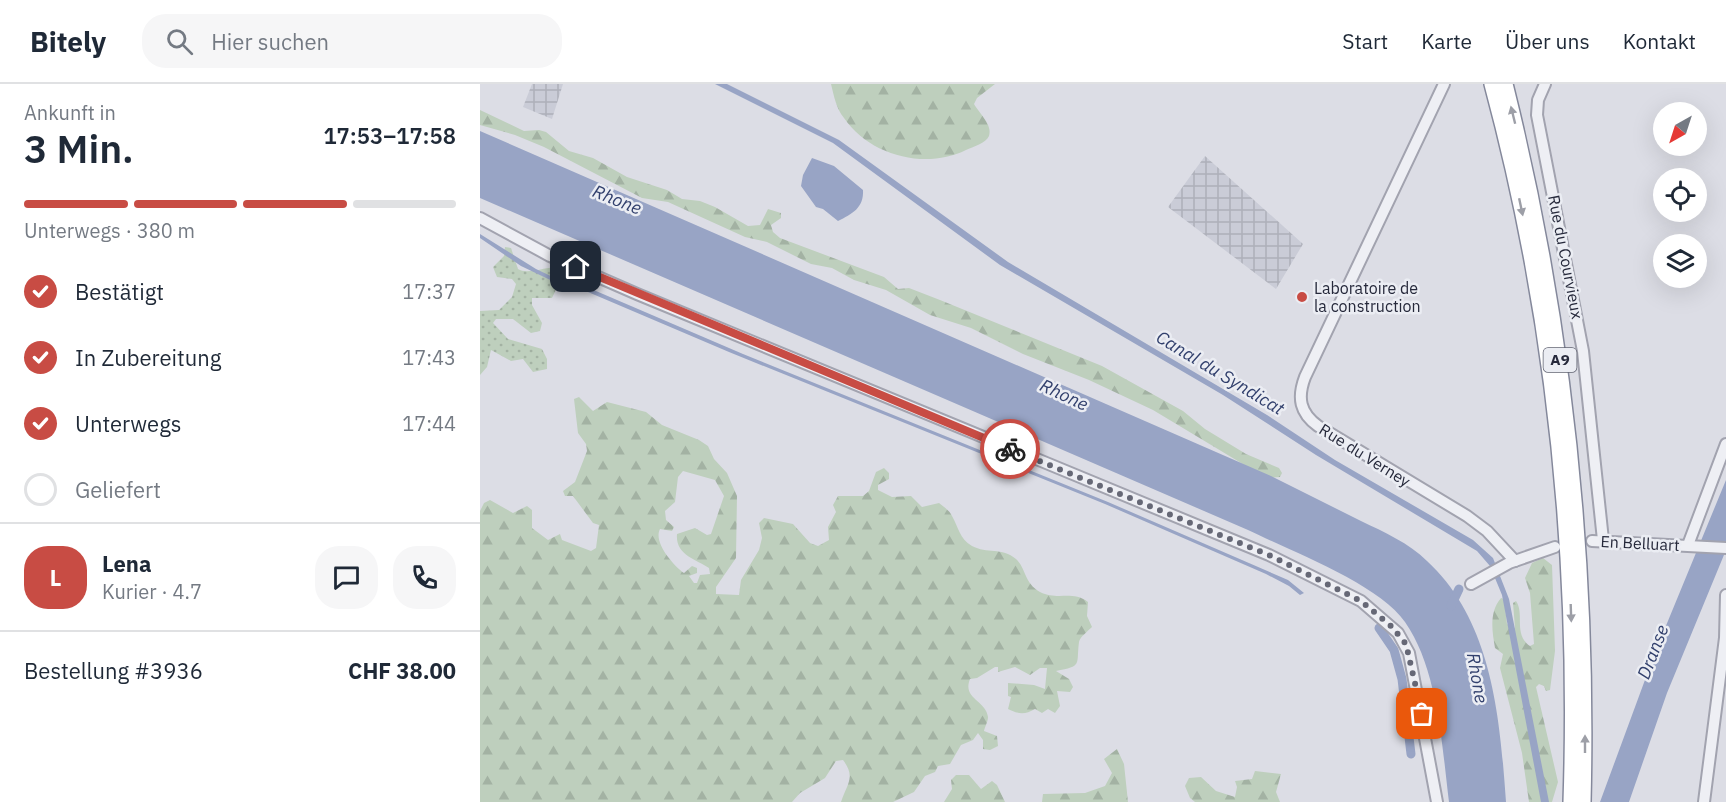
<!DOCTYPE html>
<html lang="de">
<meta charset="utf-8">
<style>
body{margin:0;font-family:"IBM Plex Sans",sans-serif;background:#f6f6f7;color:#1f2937;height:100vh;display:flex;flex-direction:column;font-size:22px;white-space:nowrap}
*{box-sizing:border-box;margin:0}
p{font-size:20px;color:#747a83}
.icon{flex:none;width:33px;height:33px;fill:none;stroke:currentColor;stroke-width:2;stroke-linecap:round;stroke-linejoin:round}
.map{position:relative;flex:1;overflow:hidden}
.side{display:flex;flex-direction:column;background:#fff;width:480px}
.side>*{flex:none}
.needle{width:39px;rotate:219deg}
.buttons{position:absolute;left:1173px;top:18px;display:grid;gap:12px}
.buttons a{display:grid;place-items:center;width:54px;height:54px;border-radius:50%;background:#fff;box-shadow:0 6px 24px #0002;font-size:30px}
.pin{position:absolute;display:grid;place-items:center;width:51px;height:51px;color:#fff;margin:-26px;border-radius:12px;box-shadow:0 3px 9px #0006}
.courier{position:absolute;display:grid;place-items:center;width:60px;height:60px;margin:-30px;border:4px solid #c84c44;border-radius:50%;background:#fff;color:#222;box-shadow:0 2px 8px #0007}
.overview em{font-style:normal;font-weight:600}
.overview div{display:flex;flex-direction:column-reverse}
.overview{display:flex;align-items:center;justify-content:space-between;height:102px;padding:0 24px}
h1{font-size:39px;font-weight:600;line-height:45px}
.bar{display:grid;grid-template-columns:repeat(4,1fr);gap:9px 6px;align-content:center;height:72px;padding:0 24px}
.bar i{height:8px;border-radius:4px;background:#e0e1e3}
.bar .on{background:#c84c44}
.bar p{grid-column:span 4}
.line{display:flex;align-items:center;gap:15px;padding:0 24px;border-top:2px solid #e0e1e3}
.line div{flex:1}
.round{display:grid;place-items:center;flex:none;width:63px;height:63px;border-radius:24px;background:#f6f6f7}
ol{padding:0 24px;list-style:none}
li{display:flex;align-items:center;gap:18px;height:66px}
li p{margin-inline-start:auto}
li .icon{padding:6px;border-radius:50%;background:#c84c44;color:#fff;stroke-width:4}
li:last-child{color:#747a83}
li i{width:33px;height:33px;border:3px solid #e0e1e3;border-radius:50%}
header{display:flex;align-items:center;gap:36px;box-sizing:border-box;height:84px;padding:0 30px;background:#fff;border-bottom:2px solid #e0e1e3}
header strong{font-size:28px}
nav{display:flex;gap:33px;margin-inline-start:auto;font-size:21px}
.search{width:420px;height:54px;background:#f6f6f7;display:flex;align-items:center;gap:15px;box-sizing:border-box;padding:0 21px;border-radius:24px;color:#747a83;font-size:22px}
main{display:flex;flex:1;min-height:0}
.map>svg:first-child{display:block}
.industrial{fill:url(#industrial-grid)}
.grass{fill:url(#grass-dots)}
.forest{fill:url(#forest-firs);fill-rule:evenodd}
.water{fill:#98a4c5}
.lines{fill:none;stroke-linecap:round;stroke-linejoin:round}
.canal{stroke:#98a4c5;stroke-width:9}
.minor-casing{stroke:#a2a3af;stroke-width:14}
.highway-casing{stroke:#84889b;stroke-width:18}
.minor{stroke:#eeeff4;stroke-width:10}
.highway{stroke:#fff;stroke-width:15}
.oneway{fill:#9d9fa7}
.done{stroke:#666876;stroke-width:6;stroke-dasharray:0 10.8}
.route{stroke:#c84c44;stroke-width:8}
.poi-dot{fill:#c84c44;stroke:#ebedf3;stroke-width:2}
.labels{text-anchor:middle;stroke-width:5;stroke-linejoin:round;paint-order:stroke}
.shield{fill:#ebedf3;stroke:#616472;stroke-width:1.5}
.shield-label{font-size:15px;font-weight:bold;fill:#26293b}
.street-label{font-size:16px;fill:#26293b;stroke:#ebedf3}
.poi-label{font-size:16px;fill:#26293b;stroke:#ebedf3;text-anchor:start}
.water-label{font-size:18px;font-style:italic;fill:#32406d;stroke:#ebedf3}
</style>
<header>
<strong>Bitely</strong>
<div class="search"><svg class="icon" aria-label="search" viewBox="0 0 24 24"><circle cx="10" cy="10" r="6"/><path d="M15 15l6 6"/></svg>Hier suchen</div>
<nav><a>Start</a><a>Karte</a><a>Über uns</a><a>Kontakt</a></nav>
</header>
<main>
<section class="side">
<div class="overview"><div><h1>3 Min.</h1><p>Ankunft in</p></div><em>17:53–17:58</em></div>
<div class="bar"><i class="on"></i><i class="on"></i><i class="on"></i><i></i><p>Unterwegs · 380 m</p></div>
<ol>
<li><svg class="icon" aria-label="check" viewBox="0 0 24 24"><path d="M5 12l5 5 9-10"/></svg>Bestätigt<p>17:37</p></li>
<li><svg class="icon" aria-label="check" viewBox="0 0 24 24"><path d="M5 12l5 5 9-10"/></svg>In Zubereitung<p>17:43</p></li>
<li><svg class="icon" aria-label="check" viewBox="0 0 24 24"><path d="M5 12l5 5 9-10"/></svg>Unterwegs<p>17:44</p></li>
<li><i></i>Geliefert</li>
</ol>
<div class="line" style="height:108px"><b class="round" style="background:#c84c44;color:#fff">L</b><div><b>Lena</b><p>Kurier · 4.7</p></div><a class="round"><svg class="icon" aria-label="chat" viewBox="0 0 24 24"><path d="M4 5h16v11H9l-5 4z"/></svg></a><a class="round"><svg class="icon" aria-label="phone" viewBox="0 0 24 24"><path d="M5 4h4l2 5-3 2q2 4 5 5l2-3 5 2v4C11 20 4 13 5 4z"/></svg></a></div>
<div class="line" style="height:78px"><div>Bestellung #3936</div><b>CHF 38.00</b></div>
</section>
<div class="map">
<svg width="1246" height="718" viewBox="0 0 1246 718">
<defs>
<pattern id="industrial-grid" width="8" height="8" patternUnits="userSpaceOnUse" patternTransform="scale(1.5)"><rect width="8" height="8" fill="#caccd7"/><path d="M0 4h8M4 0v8" fill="none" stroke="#adafb9"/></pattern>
<pattern id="grass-dots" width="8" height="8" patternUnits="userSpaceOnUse" patternTransform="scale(1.5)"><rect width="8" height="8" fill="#becfbd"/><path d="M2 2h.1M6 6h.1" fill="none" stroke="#a3b2a3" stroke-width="1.8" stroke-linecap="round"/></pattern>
<pattern id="forest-firs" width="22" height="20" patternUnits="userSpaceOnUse" patternTransform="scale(1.5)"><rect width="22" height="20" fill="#becfbd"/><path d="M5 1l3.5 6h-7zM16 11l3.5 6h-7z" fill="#a3b2a3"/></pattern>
</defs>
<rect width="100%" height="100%" fill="#dcdde5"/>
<g class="industrial">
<polygon points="52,0 83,0 72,35 43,23"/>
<polygon points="725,72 823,160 796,205 688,123"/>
</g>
<path class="grass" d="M25,163L31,164L38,185C47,191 65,183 78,183L82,187V193L72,214H52V221L62,239L60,247L51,249L33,235H16L13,239L28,255L62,265L67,275V285L53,288L43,275L31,277L11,266L7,283L0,291V227L19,226L32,213L36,200L32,195L17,193L13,183L24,172Z"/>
<g class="forest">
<path d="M351,0H515L497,14L494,20C499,29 513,41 509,52C506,59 493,63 486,66C446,86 390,72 364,34C356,24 354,12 351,0Z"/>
<polygon points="0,26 44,47 59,46 66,48 89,67 113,74 147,93 187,106 202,115 220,117 235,123 268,142 280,141 288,125 301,129 301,134 291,141 293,148 300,154 404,193 418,205 429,204 460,216 622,282 703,327 725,345 766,370 799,384 802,389 800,393 786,394 673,326 609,296 543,270 491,244 450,231 406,206 374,196 352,184 331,180 287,158 265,153 188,118 162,114 64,63 35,51 0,41"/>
<path d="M99,313L113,327L127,318L166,328L182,341L219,356L228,362L234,375L247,389L257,412L256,474L236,503V510L259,511L261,496L279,466L282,454L279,439L284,434L313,440L330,459L338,462L349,456L348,443L356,428L353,421L358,412H383L389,407L396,388L404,384L409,389V395L398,401V406L412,413L431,412L442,423L459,419C463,422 470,427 472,432C479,444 479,454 492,462C507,470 522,463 536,475C546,484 544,499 560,508C578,517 592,506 608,518L607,532L612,543C608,547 600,553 599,558C596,581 603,582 576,587L589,595L593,603L590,608L577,607L580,622L575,629L568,625L562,629L555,625C545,631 538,630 528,625L531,613L528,612V599L554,601L565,605L567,584H560L550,591L535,583L518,588V583H515L497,594L490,595C482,615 506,616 508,633C508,638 505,642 504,647L517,652L518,662L510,666L503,665V656L498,649L493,656L481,661L470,680L458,682L455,688L445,692L434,708L413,718H361C367,700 376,693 363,676L356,677L345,694L320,709L312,718H0V427L4,419L10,416L33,429L47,422L52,426V444L68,456L80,450L82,456L111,467L116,464L119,441L113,439L93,412H85L83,407L95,398L107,367L106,360L98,349L94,315ZM203,387L235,396L244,412L231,450L227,451L215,444L197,450C195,471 216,475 229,484L230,490L220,491L217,499H214L209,492L217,489V484L212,482L204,489C193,481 173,458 180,445L192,447L194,443L186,436L185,427L195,418L198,393Z"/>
<path d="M1063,474L1072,481L1075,567L1070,606L1066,607L1064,602L1059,600L1056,603L1078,698L1072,718H1049L1042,669L1020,584L1023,570L1015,564C1012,547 1009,528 1021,514L1024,515L1027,540L1035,544L1033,519L1036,517C1045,530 1033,550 1050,562L1054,560L1050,509L1045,494L1052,479Z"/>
<polygon points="637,665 644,680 648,718 562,718 563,710 605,709 625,702 632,689 624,675"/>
<polygon points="775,687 801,690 796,708 800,718 715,718 710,714 705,702 709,694 721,693 736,707 755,713 757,703 755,697 772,695"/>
<polygon points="476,691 489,691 501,705 512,697 517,701 525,718 464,718 472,705 471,696"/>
</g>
<g class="water">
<polygon points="235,0 247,0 359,56 528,178 787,331 855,376 993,456 1013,474 1029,515 1069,718 1061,718 1022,511 1010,482 997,467 836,371 743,311 520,181 353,59"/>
<path d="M0,47L791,392C821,407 851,422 881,437C904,448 929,459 947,477C1013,538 1020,635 1026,718H969C962,662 958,585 925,538C899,500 811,467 768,446L0,114Z"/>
<path d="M332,74L354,82L383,106C384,124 372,130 358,137L343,125L336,123L321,102L323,91Z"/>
<polygon points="0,150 56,185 79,196 102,201 263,270 628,418 808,496 824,509 820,511 809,502 786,490 625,420 249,268 108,208 85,203 41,182 0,154"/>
<polygon points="1246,396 1246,466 1187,609 1149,718 1120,718 1176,566"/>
</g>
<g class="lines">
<g class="canal">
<polyline points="971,522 979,505"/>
<polyline points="899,544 914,566 922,595 931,670"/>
</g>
<defs>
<g id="minor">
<path d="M964,0L825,293C817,314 820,329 838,342L987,432L1007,447L1035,477"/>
<polyline points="1065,0 1058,16 1057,31 1103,267 1123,456"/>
<polyline points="0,134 70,172 157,210 789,471 881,517 918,549 929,569 957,718"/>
<polyline points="1112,457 1246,464"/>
<polyline points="1208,461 1246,360"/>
<polyline points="991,500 1029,479 1075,463"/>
<polyline points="1224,718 1245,554 1246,511"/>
</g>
<g id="highway">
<path d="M1012,0C1075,234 1099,477 1091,718"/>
<path d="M1025,0C1084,236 1109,475 1103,718"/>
</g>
</defs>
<use href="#minor" class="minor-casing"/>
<use href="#highway" class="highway-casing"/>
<use href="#minor" class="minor"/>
<use href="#highway" class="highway"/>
</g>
<defs><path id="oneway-solid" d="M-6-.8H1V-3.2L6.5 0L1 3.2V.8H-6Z" transform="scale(1.5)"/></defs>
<g class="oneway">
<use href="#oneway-solid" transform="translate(1033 31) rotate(-104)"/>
<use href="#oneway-solid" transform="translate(1041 123) rotate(78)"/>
<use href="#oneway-solid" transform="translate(1091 529) rotate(88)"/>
<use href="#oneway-solid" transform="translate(1105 660) rotate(-90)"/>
</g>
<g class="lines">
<polyline class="done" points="530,365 789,471 881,517 911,542 926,560 942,630"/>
<polyline class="route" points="96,183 530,365"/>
</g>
<circle class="poi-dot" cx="822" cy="213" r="6"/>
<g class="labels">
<rect class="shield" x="1063.5" y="264" width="33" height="24" rx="4.5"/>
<g class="shield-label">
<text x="1080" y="281">A9</text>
</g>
<g class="street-label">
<text transform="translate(1086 173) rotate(79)" y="6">Rue du Courvieux</text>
<text transform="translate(885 371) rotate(32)" y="6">Rue du Verney</text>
<text transform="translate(1160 459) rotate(3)" y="6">En Belluart</text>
</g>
<g class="poi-label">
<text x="834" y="210">Laboratoire de<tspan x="834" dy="18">la construction</tspan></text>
</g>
<g class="water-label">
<text transform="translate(137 116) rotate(22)" y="6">Rhone</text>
<text transform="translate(740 289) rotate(31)" y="6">Canal du Syndicat</text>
<text transform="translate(584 311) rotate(25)" y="6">Rhone</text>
<text transform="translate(1173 568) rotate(-69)" y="6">Dranse</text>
<text transform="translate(997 594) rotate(80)" y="6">Rhone</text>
</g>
</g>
</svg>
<div class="buttons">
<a><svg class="needle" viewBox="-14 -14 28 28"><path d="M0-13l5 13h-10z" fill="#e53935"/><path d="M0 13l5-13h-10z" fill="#747a83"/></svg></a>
<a><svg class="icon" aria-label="locate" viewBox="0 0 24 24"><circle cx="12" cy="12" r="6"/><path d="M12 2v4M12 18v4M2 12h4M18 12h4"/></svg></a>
<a><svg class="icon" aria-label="layers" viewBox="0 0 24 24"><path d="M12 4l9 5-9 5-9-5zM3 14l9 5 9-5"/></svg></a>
</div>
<div class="pin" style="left:942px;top:630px;background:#ea580c"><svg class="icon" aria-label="bag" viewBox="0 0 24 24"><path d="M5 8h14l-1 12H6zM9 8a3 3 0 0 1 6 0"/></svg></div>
<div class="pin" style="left:96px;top:183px;background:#1f2937"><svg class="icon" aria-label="home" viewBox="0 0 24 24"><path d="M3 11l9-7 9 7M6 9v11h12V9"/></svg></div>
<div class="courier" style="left:530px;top:365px"><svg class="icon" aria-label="bike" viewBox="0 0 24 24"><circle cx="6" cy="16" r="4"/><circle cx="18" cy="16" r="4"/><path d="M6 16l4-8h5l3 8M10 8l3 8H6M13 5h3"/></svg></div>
</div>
</main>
